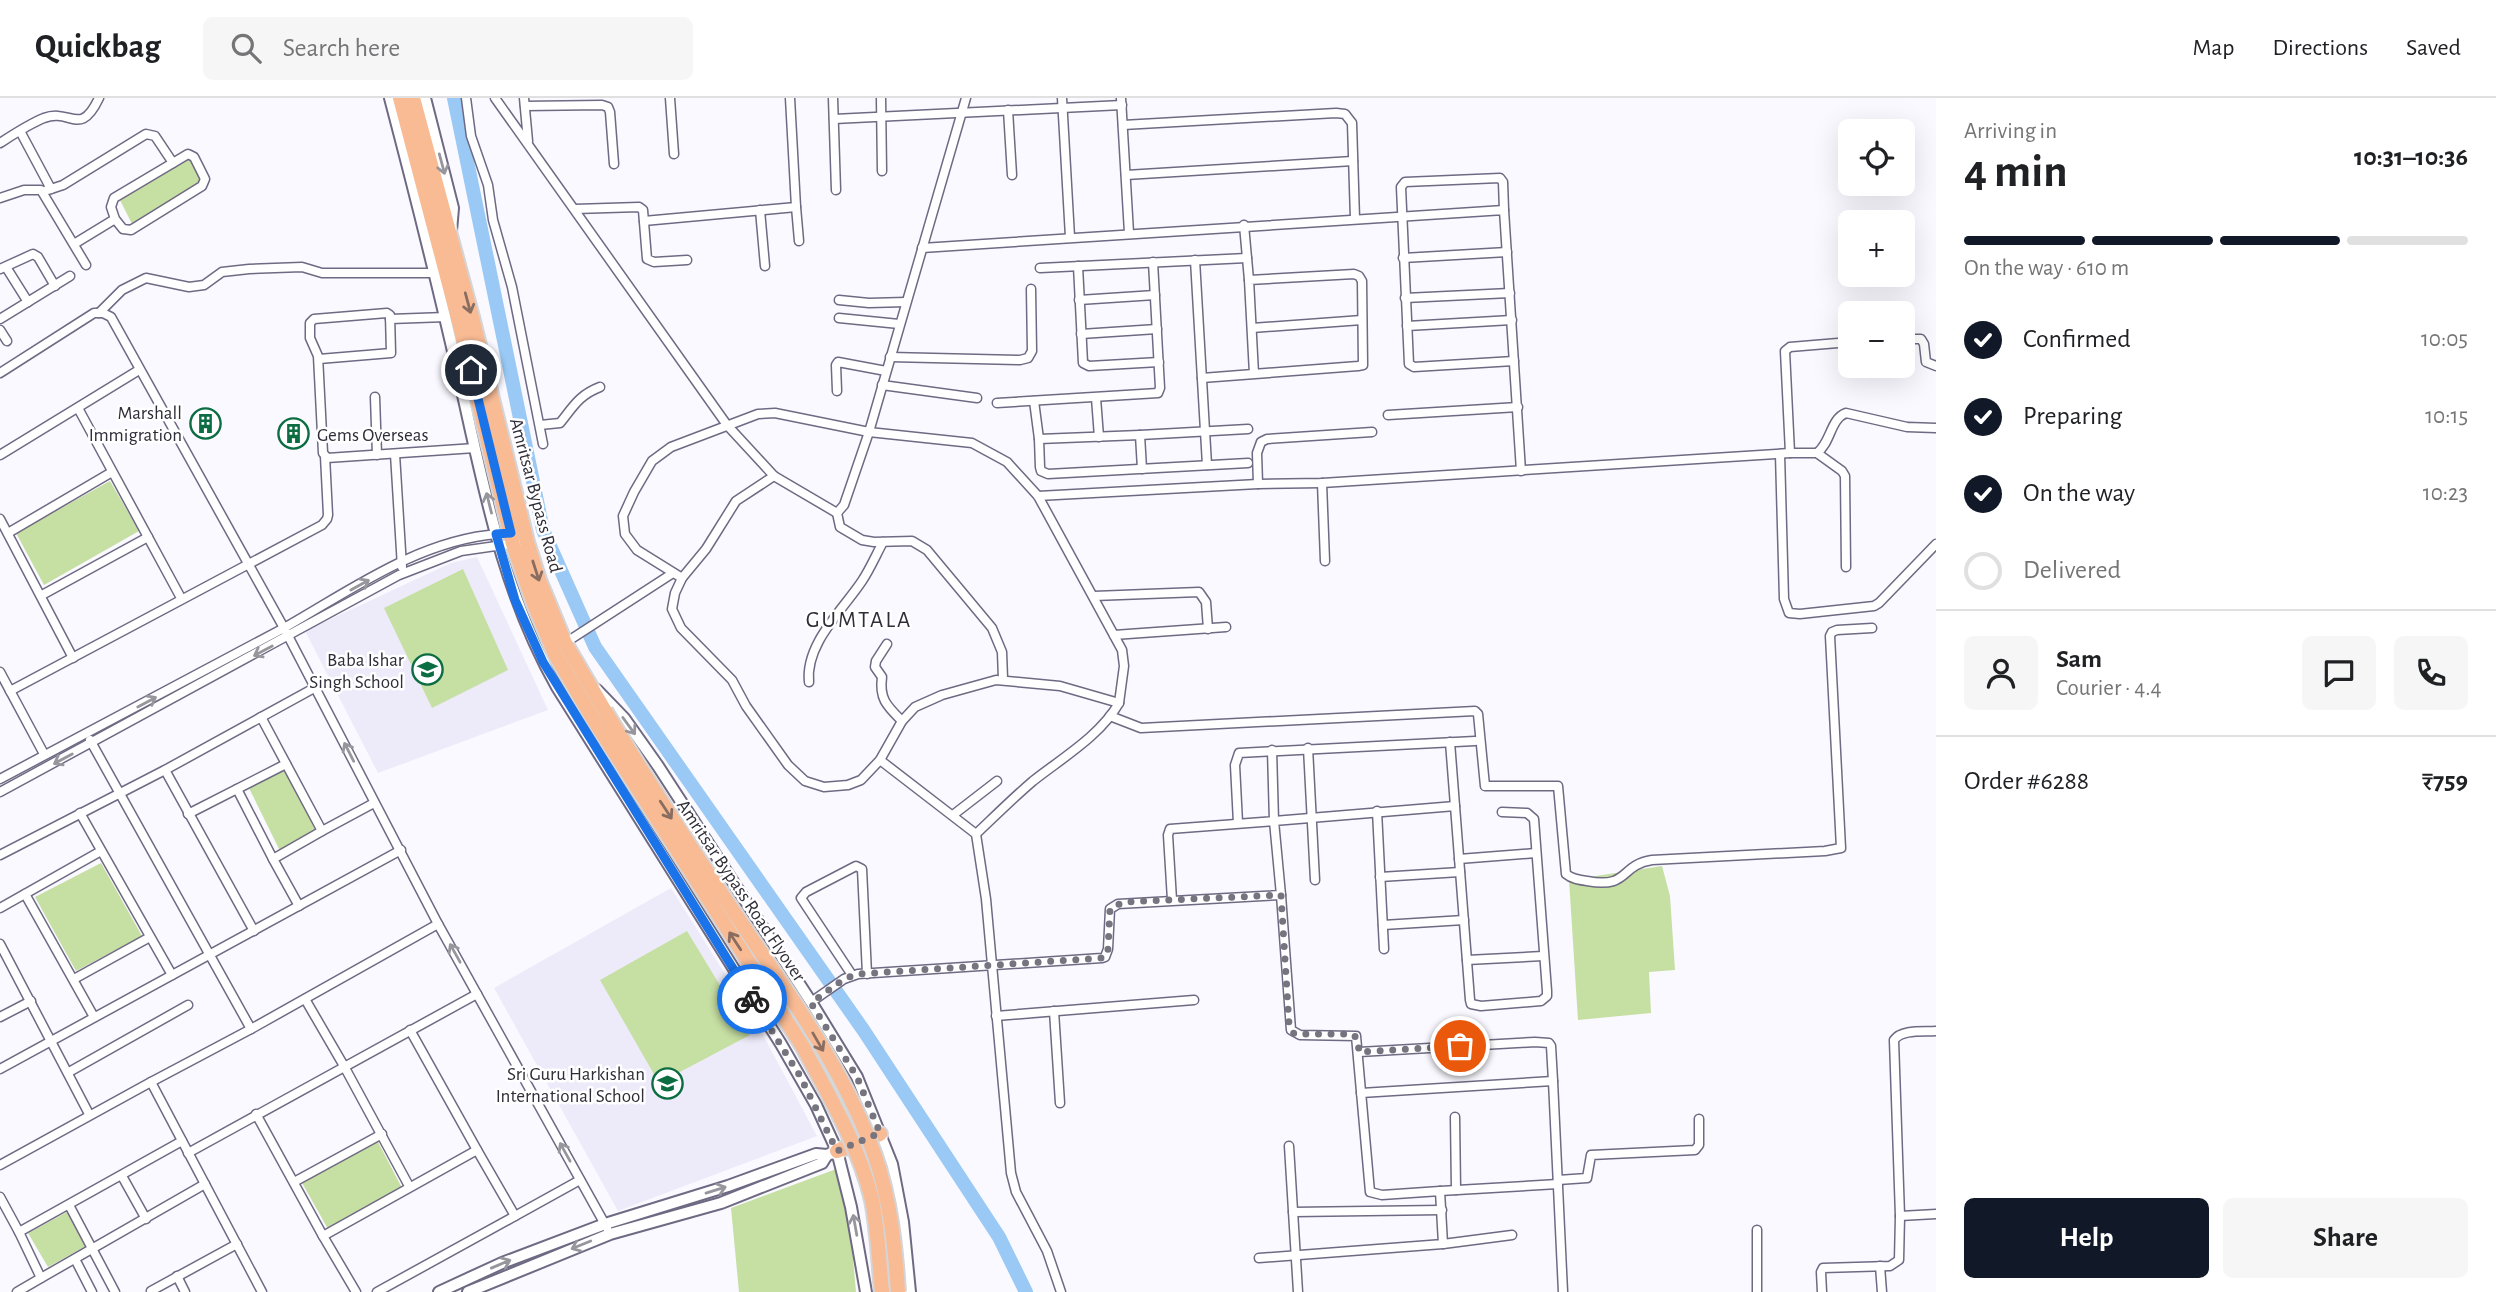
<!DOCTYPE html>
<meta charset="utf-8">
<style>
body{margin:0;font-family:"Alegreya Sans",sans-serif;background:#f6f6f6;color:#202124;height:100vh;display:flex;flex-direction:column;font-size:26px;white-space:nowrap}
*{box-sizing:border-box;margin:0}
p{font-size:23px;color:#757577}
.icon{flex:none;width:38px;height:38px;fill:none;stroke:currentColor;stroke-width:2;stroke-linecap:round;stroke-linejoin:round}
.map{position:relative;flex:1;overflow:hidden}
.panel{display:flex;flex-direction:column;background:#fff;width:560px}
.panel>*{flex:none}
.buttons{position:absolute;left:1838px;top:21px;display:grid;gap:14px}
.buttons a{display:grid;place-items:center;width:77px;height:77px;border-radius:10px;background:#fff;box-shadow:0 7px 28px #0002;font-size:35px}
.pin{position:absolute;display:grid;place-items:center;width:60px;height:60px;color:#fff;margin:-30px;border:4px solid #fff;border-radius:50%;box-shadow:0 2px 7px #0007}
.courier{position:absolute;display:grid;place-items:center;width:70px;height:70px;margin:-35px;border:5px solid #1a73e8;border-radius:50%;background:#fff;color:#222;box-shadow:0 2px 9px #0007}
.head em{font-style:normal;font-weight:700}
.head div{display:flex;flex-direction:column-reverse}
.head{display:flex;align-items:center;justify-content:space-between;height:119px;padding:0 28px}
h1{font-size:46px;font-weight:700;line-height:52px}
.bar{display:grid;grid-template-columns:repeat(4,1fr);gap:10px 7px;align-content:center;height:84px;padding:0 28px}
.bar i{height:9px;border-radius:5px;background:#e0e0e0}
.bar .on{background:#111827}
.bar p{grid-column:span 4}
.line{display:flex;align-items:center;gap:18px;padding:0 28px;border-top:2px solid #e0e0e0}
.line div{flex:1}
.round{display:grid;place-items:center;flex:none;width:74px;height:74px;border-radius:10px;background:#f6f6f6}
ol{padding:0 28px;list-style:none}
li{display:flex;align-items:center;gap:21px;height:77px}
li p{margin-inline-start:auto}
li .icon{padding:7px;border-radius:50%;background:#111827;color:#fff;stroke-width:4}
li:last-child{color:#757577}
li i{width:38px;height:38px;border:4px solid #e0e0e0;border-radius:50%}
.primary-button{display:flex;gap:14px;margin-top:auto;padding:14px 28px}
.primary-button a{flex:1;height:80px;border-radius:10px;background:#111827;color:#fff;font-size:28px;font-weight:700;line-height:80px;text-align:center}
.primary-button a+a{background:#f6f6f6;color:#202124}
header{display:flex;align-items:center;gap:42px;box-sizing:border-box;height:98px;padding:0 35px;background:#fff;border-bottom:2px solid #e0e0e0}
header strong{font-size:33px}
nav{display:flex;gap:38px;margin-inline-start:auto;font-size:24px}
.search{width:490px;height:63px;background:#f6f6f6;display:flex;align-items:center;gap:18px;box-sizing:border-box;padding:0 24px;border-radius:10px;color:#757577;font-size:26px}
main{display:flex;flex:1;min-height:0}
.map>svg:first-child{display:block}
.built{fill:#edebf9}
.green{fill:#c6dfa3}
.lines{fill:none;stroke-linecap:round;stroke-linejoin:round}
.river{stroke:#99c9f4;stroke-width:14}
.minor-casing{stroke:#6e6a83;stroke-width:11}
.tertiary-casing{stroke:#6e6a83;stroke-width:14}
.trunk-casing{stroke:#d5d5d7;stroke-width:18}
.minor{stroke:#fff;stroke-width:8}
.tertiary{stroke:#fff;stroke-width:10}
.trunk{stroke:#f8bb94;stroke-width:14}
.trunk-bridge-casing{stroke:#d5d5d7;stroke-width:18;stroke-linecap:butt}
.trunk-bridge{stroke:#f8bb94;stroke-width:14}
.oneway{stroke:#97969c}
.oneway2{stroke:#896d61}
.done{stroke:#76747e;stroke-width:7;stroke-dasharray:0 12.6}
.route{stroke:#1a73e8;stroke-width:9}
.labels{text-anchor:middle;stroke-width:5;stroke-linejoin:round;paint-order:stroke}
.poi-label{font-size:19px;fill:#2f2d38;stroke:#fff;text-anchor:end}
.street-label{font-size:19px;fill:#2f2d38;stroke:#fff}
.quarter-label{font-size:23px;letter-spacing:2px;fill:#2f2d38;stroke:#fff}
</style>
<header>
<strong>Quickbag</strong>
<div class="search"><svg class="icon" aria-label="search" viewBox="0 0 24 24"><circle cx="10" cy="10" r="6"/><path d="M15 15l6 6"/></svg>Search here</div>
<nav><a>Map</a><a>Directions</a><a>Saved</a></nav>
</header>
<main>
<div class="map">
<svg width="1936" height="1194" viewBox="0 0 1936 1194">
<rect width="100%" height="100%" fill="#faf9ff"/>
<g class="built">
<polygon points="477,459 548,612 378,675 305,533 451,465"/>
<polygon points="671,790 761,933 817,1038 618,1113 494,890"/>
</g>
<g class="green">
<polygon points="193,57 206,84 133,128 120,102"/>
<polygon points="110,383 139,433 44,487 16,435"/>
<polygon points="463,471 508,572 432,610 384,510"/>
<polygon points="285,672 315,731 280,753 249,690"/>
<polygon points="101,765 142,838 76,873 35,799"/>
<polygon points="1662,768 1670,798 1675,872 1649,874 1651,915 1578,922 1569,782"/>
<polygon points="687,833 750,937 659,985 600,882"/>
<polygon points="377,1042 402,1090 328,1131 301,1083"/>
<polygon points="839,1070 851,1138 856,1194 739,1194 731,1110"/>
<polygon points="69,1113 86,1148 48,1169 28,1135"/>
</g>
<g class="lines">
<polyline class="river" points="454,0 543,432 595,549 864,933 999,1139 1026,1194"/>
<defs>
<g id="minor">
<polyline points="466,0 471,38 488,87 493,122 512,189 543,346"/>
<polyline points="495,0 727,327 774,378"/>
<polyline points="524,0 528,43"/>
<polyline points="670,0 674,56"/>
<polyline points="833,0 836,92"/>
<polyline points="881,0 882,73"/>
<path d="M966,0L869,334L844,407L837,415L774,378L736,403L706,451L682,480L675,495L672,511L681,530L732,582L746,608L788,667L805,683L824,689L848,687L861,682L880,662L902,623L915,609L942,597L996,582L1060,588L1119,605C1100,638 1062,660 1033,683C1013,700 995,718 976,736L986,801L1011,1075L1016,1094L1047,1153L1061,1194"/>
<polyline points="1062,0 1070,139"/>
<polyline points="1121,0 1129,135"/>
<polyline points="525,8 602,7 608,9 610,14 614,66"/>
<polyline points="1008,12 1012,77"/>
<polyline points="834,21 1122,7"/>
<polyline points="1123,27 1336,15 1345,16 1352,25 1355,121"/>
<polyline points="20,33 51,91 47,92"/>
<path d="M0,45C14,36 29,26 44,20C71,10 80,40 99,0"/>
<polyline points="1126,77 1353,63"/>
<polyline points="51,91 63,87 146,36 155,38 173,65"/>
<polyline points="0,100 24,92 41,92 86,167"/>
<polyline points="796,109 799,143"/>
<polyline points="575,111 639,109 643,112 647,161 654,164 687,162"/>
<polyline points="760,112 765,168"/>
<polyline points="1504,112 1503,84 1500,80 1405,84 1401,89 1409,266 1414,269 1514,263"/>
<polyline points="644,123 796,109 790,0"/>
<polyline points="1244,127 1249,182"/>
<polyline points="74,146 115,121 111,109 114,100 188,56 194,59 205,81 202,88 131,132 123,131 115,121"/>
<polyline points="922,150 1504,112 1521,373"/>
<polyline points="1403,160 1507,154"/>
<polyline points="1195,162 1207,367"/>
<polyline points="1078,168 1083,265 1089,268 1159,264"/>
<polyline points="6,169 28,204"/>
<polyline points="1040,170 1247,160"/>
<polyline points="0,171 33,156 38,159 55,188"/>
<polyline points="1405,200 1510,195"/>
<polyline points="839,202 869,205 906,204"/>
<polyline points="1079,202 1155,197"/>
<polyline points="99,215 122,192 146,180 189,189 204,187 222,174 249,171 302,169 322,175 435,175"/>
<polyline points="839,220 899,226"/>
<polyline points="0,221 70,178"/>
<polyline points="390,221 446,219"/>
<polyline points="1407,228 1512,222"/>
<polyline points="1252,230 1362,222"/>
<polyline points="0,232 7,243"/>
<polyline points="1081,236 1157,231"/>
<polyline points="1902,241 1921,241 1924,246 1926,264 1936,268"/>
<polyline points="890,259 1020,262 1028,260 1032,253 1031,191"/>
<polyline points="319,261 391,255 390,217 387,215 314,221 310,225 310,240 318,258 323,355 327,360 475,350"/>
<polyline points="0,275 94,215 103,215 111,219 284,530 0,681"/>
<polyline points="1202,280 1358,268 1363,267 1362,183 1359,178 1354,176 1249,182 1254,276"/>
<polyline points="882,287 977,300"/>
<polyline points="837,293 836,267 838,264 886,273"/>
<polyline points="375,299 377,357"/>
<polyline points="1096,300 1099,339"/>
<polyline points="1034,303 1039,341 1140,337 1142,371"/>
<polyline points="997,305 1158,295 1160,290 1153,164"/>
<polyline points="78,310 181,500"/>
<polyline points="1388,317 1518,309"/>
<path d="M540,327L560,325C573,309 579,297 600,289"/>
<polyline points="1140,337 1248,331"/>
<polyline points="1039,341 1040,369 1041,373 1048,376 1248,365"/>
<polyline points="1790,355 1785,253 1790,249 1850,244"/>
<path d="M1817,355C1831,345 1830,321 1846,315L1907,329L1936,330"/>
<polyline points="395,356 402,469"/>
<polyline points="1780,356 1784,501 1789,515 1800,516 1874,508 1879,505 1936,446"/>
<polyline points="0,357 139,272"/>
<polyline points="1322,385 1325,463"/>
<polyline points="1258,386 1257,355 1261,344 1267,341 1372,334"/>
<polyline points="1038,398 1258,386 1322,385 1790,355 1817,355 1842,373 1845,378 1846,469"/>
<polyline points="837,415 840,429 862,442 874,444 912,443 927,452 992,530 1002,554 1003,581"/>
<polyline points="0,421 73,560"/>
<polyline points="8,435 112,374"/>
<path d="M498,436C419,442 351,492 284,530L438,826L607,1130"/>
<polyline points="682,480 637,452 625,436 623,418 634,394 652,363 671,349 758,316 775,315 869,334 972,345 1007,364 1038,398 1122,552 1124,568 1119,605"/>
<polyline points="42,497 148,439"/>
<polyline points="1094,498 1199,494 1206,504 1208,531"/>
<polyline points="1114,537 1226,529"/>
<polyline points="565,545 673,475"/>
<path d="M887,546L876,563L875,569L882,579C879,601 887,608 902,623"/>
<polyline points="0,574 44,656"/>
<path d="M809,584C805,546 842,513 862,483C870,471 876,457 883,444"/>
<polyline points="10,593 322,427 327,421 328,417 325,358"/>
<path d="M1110,618L1141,630L1475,613L1478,616L1485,688H1558L1566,776C1572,781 1579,782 1587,783C1630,791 1619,767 1652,762L1825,753L1841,750L1830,538L1832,534L1837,532L1872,530"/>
<polyline points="261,619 322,733 273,761 299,808"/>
<polyline points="90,642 251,931 151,984"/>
<polyline points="1450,644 1455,708"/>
<polyline points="1308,650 1315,782"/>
<polyline points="880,662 976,736"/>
<polyline points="165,672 254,833"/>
<polyline points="237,691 273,761"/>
<polyline points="0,694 399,477 461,453 517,445"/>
<polyline points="1377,713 1384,851"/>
<polyline points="80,715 172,877"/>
<polyline points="188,716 286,666"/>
<polyline points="953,717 997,683"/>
<polyline points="1238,725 1235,667 1239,655 1475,643"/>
<polyline points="322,733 374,705"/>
<polyline points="0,757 165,672 316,589"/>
<polyline points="1459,761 1536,755"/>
<polyline points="1380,779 1460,774"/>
<polyline points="25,796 94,919"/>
<polyline points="1172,802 1168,737 1170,731 1274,723 1272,652"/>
<polyline points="0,810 101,753"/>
<polyline points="1383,827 1464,822"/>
<polyline points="0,846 89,1016"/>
<polyline points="1467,862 1543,858"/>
<polyline points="852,877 801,800 806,794 856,768 862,771 867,876"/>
<polyline points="74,881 150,839"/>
<polyline points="305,901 344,968 409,1088"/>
<polyline points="811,904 844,881 858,876 1102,860 1105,859 1108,851 1110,811 1118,806 1281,797 1274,723 1455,708 1470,902 1471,906 1481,908 1541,903 1547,898 1547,893 1534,721 1527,715 1502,714"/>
<polyline points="1054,913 1060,1005"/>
<polyline points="996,918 1194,902"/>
<polyline points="0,919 31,903"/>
<polyline points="251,931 438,826"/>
<polyline points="1359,954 1535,944 1549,945 1551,948 1553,983 1563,1194"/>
<polyline points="0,971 401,752"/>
<polyline points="69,974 188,907"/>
<polyline points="1361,995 1553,983"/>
<polyline points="256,1016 323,1138 477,1052 410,932"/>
<polyline points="1455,1019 1456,1092"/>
<polyline points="1289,1048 1298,1194"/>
<polyline points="188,1055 477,896"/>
<polyline points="0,1067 151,984 262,1194"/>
<polyline points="122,1078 146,1121"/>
<polyline points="1558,1082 1587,1080 1591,1057 1695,1052 1699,1047 1699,1021"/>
<polyline points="294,1084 382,1036"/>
<polyline points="1440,1093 1558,1086"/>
<polyline points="0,1099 19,1134 41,1180 17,1194"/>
<polyline points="69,1107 115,1194"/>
<polyline points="1293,1114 1442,1112"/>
<polyline points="515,1118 580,1082"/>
<polyline points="1900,1118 1936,1116"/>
<polyline points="19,1134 182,1043"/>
<polyline points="323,1138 356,1194"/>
<polyline points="1443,1146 1512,1137"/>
<polyline points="1259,1160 1443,1146 1440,1093 1382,1097 1370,1094 1356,938 1300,937 1291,932 1281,797"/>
<polyline points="75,1161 92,1194"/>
<polyline points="1880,1168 1882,1194"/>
<polyline points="177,1178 185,1194"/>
<polyline points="41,1180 205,1086"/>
<polyline points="151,1193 237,1146"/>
<polyline points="377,1194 515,1118 477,1052"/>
<polyline points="1757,1194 1757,1132"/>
<path d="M1822,1194L1821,1174L1823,1170L1890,1168L1899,1162L1900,1118L1894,942C1902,931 1923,934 1936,933"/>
</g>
<g id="tertiary">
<path d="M390,0C414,91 437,183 458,275C483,384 501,490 557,589L781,946L816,1007L837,1053L851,1109L866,1194"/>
<polyline points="425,0 453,110 451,133"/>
<polyline points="597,592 624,620 658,668 811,904 857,979 892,1066 903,1124 910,1194"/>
<polyline points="439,1194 502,1165 605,1126 728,1088 816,1056 827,1057 837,1053"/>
<polyline points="468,1194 610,1136 721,1105 822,1065 827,1057"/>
</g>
<g id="trunk">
<polyline points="400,0 459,224 513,446 534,506 555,556 592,619"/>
<polyline points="413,0 472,219 527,444 539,482 565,545 605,613"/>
<polyline points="837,1053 880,1036"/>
</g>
</defs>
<use href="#minor" class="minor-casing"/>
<use href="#tertiary" class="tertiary-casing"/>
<use href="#trunk" class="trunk-casing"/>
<use href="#minor" class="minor"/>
<use href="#tertiary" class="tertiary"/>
<use href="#trunk" class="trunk"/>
<defs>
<g id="trunk-bridge">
<path d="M605,613C650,687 697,760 746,832C794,904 846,976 875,1058C890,1101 895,1148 898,1194"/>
<path d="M592,619L803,949C829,998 859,1048 872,1102C878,1132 879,1164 882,1194"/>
</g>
</defs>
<use href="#trunk-bridge" class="trunk-bridge-casing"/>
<use href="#trunk-bridge" class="trunk-bridge"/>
</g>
<defs><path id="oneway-shaft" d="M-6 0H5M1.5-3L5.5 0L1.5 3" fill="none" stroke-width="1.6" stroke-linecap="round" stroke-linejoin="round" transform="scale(1.75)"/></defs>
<g class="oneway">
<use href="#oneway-shaft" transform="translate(442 66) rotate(75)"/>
<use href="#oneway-shaft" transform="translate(489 405) rotate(-104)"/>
<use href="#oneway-shaft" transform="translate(360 487) rotate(-29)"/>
<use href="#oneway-shaft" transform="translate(263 553) rotate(152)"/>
<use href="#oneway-shaft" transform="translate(147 604) rotate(-28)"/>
<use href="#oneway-shaft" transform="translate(629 628) rotate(54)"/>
<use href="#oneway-shaft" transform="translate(349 654) rotate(-117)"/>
<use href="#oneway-shaft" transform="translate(63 661) rotate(152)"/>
<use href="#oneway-shaft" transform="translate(455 855) rotate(-119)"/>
<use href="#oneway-shaft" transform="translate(565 1054) rotate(-119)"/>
<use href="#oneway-shaft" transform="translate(716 1092) rotate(-17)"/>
<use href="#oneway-shaft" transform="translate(855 1127) rotate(-100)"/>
<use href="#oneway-shaft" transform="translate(581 1147) rotate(158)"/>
<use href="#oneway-shaft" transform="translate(501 1166) rotate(-23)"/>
</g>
<g class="oneway2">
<use href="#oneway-shaft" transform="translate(468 205) rotate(75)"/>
<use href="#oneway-shaft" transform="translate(536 473) rotate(72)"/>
<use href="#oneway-shaft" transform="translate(666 712) rotate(57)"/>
<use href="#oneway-shaft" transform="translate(735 843) rotate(-123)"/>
<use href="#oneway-shaft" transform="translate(818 944) rotate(60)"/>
</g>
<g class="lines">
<polyline class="done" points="752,901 800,978 837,1053 880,1035 857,979 811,905 844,881 858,876 1102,860 1105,859 1108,851 1110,811 1123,804 1281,797 1289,926 1294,936 1353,936 1358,942 1359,954 1460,948"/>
<polyline class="route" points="471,272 511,435 496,436 515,502 543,564 752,901"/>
</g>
<defs>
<symbol id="building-ring" viewBox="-11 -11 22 22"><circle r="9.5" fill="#fff" stroke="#0c6c42" stroke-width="1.5"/><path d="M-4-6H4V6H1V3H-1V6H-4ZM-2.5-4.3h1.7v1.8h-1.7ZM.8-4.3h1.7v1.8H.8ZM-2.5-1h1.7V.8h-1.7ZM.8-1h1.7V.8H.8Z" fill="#0c6c42"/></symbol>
<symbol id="school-ring" viewBox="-11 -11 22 22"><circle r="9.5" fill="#fff" stroke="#0c6c42" stroke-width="1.5"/><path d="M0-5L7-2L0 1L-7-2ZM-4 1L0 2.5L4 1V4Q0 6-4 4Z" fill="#0c6c42"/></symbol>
</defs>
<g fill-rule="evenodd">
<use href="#building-ring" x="188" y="308" width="35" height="35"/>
<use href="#building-ring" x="276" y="318" width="35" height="35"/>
<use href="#school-ring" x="410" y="554" width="35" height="35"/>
<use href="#school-ring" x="650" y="968" width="35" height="35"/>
</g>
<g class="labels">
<g class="poi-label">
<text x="182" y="321">Marshall<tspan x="182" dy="22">Immigration</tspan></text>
<text x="317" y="343" text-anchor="start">Gems Overseas</text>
<text x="404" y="568">Baba Ishar<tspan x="404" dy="22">Singh School</tspan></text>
<text x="645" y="982">Sri Guru Harkishan<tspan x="645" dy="22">International School</tspan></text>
</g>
<g class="street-label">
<text transform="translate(537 397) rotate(75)" y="7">Amritsar Bypass Road</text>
<text transform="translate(742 792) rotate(56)" y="7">Amritsar Bypass Road Flyover</text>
</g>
<g class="quarter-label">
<text x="859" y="529">GUMTALA</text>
</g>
</g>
</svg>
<div class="buttons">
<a><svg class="icon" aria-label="locate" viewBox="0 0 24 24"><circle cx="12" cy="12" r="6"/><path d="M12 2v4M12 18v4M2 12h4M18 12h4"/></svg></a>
<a>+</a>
<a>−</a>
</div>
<div class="pin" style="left:1460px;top:948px;background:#ea580c"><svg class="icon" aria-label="bag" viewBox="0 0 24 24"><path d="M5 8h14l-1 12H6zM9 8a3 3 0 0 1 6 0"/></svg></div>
<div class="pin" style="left:471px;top:272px;background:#1f2937"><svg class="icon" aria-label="home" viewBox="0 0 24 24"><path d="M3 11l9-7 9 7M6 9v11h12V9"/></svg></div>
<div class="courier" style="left:752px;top:901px"><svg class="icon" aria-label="bike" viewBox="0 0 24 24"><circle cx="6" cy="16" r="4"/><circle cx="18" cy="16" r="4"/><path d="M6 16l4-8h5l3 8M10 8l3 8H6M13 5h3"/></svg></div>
</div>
<section class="panel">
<div class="head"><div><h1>4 min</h1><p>Arriving in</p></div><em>10:31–10:36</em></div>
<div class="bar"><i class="on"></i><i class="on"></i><i class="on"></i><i></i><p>On the way · 610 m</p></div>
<ol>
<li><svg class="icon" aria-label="check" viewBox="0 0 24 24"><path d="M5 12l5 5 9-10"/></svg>Confirmed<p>10:05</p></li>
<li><svg class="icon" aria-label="check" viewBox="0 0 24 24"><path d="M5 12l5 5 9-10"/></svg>Preparing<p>10:15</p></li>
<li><svg class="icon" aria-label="check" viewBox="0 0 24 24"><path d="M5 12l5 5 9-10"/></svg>On the way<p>10:23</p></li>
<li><i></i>Delivered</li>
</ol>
<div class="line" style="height:126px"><a class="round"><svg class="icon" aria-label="person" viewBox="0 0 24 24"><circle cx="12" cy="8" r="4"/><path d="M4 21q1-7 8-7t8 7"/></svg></a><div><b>Sam</b><p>Courier · 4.4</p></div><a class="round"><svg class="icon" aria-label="chat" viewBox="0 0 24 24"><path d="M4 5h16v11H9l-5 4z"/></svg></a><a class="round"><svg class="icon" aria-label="phone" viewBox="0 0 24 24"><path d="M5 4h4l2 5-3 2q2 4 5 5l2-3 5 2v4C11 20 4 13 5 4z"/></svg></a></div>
<div class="line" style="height:91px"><div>Order #6288</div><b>₹759</b></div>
<div class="primary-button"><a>Help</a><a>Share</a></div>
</section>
</main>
